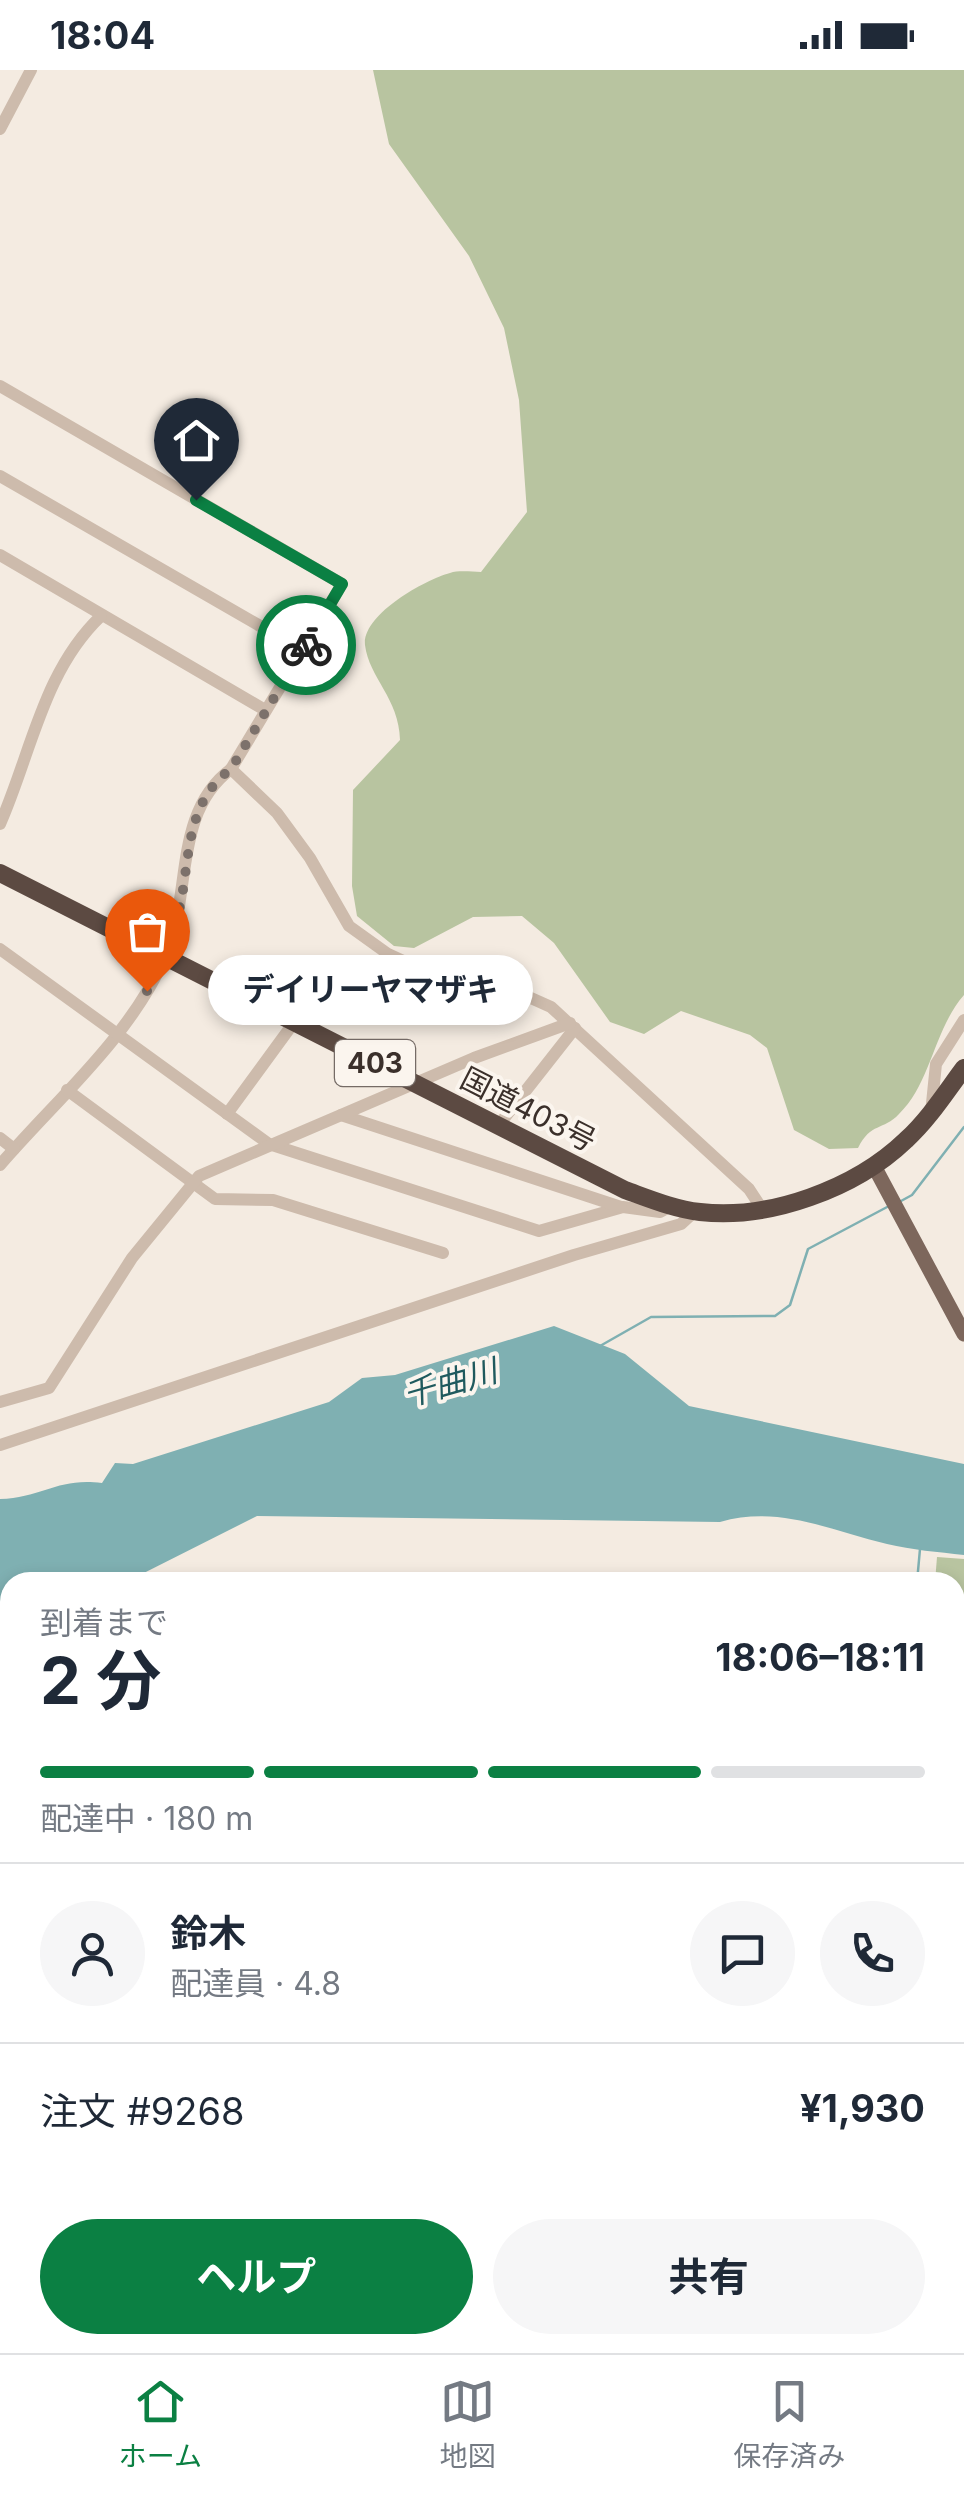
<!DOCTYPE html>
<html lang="ja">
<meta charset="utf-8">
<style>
body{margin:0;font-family:Inter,"Noto Sans JP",sans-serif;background:#f6f6f7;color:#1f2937;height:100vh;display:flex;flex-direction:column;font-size:38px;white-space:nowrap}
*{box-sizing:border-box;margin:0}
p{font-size:32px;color:#747a83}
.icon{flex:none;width:55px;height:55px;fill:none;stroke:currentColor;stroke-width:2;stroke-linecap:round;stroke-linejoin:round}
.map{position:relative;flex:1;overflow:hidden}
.sheet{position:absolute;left:0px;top:1502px;width:965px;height:782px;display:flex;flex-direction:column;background:#fff;border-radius:30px 30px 0 0;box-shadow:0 5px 15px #0003}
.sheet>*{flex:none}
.pin{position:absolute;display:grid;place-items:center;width:85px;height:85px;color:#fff;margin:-102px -42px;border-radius:50% 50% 50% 0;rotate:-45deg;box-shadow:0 0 10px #0007}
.pin .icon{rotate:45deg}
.courier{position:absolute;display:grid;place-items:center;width:100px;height:100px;margin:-50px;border:8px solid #0b8043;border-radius:50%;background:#fff;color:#222;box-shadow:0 2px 12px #0007}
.bubble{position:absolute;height:70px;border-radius:35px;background:#fff;box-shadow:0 5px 15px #0003;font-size:32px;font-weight:700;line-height:70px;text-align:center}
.head em{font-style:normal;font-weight:700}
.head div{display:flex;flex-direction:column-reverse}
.head{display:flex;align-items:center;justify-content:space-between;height:170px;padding:0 40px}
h1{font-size:65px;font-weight:700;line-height:75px}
.bar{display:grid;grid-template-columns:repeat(4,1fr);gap:15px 10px;align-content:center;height:120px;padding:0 40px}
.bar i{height:12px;border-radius:8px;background:#e0e1e3}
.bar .active{background:#0b8043}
.bar p{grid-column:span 4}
.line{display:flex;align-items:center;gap:25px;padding:0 40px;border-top:2px solid #e0e1e3}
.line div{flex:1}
.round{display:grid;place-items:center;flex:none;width:105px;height:105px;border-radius:52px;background:#f6f6f7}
.action{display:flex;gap:20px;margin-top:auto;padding:20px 40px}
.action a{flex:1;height:115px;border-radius:60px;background:#0b8043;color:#fff;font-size:40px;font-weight:700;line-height:115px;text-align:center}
.action a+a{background:#f6f6f7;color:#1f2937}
.status{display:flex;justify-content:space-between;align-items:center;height:70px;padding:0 50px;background:#fff;direction:ltr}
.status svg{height:28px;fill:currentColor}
.menu{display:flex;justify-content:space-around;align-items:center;height:140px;border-top:2px solid #e0e1e3;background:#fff;font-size:28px;color:#747a83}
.menu a{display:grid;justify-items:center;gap:5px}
.menu .active{color:#0b8043}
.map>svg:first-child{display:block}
.green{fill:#b8c4a0}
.water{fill:#7fb0b2}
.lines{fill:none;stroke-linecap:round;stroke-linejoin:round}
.stream{stroke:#7fb0b2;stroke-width:2.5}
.minor-tunnel{stroke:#cfc6bd;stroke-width:12;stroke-dasharray:12 6;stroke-linecap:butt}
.minor{stroke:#cdbbac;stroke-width:12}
.major{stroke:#7d675c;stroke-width:15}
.highway{stroke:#5c4a42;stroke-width:18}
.done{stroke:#7c716b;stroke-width:10;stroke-dasharray:0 18}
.route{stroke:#0b8043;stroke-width:12}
.labels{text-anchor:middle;stroke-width:8;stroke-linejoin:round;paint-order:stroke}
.shield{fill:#fbf5ee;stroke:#756b66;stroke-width:2.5}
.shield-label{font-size:28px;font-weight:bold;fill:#3b302b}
.street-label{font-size:30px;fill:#3b302b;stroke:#fbf5ee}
.water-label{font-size:32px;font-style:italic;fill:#1f5a5e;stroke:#fbf5ee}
</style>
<div class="status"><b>18:04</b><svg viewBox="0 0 49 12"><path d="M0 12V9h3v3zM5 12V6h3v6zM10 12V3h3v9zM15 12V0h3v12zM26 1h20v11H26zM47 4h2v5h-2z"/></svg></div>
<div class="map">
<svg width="964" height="2283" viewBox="0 0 964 2283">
<rect width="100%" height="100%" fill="#f4ebe1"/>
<g class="green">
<path d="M373,0H964V925C934,959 931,1013 899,1044C883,1061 871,1052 858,1078L829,1079L794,1060L767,978L750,965L681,941L644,964L610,952L554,873L522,846L473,847L414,878L394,876L357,846L352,816L353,720L400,670C399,628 369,608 365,575C362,545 424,510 450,503C459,500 472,502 481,502L527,442L519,330L504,258L469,186L389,74Z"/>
<polygon points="937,1487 964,1489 964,1534 955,1529 955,1512 935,1512"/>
<polygon points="955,2161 964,2187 964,2234 955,2237"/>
</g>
<path class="water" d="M554,1256L625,1284L689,1336L964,1394V1485C938,1482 912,1480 887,1474C829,1460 779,1435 720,1452L257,1446L126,1512H10V1561L0,1565V1429C43,1427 59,1407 102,1413L115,1393L133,1394L329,1332L362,1308L395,1305Z"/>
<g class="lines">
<g class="stream">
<polyline points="901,1131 912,1125 964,1057"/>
<polyline points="600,1276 651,1247 775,1246 790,1235 808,1179 889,1136"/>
<polyline points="917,1512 920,1479"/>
<polyline points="955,1570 964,1580"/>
<polyline points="0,1750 10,1756"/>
<polyline points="953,2275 957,2279"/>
</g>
<polyline class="minor-tunnel" points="805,2275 817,2283"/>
<g class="minor">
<polyline points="0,59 31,0"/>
<path d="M0,316L342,514L231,699C171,744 193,829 164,890C127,970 56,1030 0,1095"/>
<polyline points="0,406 300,579"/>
<polyline points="0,485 265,640"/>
<polyline points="231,699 277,743 310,788 349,856 388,884 414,896 493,911 551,937 749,1119 762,1139"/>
<path d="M0,754C31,684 43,601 101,546"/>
<polyline points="0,879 269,1074 539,1161 623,1137 660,1142 671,1136"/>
<polyline points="67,1020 215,1129 273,1130 443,1183"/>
<polyline points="931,1043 936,994 964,950"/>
<polyline points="227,1044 295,951"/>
<polyline points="341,1045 621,1137"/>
<polyline points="498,1056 575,958"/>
<polyline points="0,1068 14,1079"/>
<polyline points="0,1332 49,1318 132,1188 199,1106 474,988 570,953"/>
<polyline points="0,1375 574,1185 681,1154 694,1142"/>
<polyline points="955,1856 964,1853"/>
<polyline points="0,2138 10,2136"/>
<polyline points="0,2201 10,2205"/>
<polyline points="955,2251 964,2248"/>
<polyline points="955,2261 964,2271"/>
<polyline points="160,2275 178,2283"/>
<polyline points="295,2275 300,2283"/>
<polyline points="520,2275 527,2283"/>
<polyline points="628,2275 671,2283"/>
<polyline points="775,2275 791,2283"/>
<polyline points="855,2283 880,2275"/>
</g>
<polyline class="major" points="874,1096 964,1264"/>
<path class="highway" d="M0,803L625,1120C650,1129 674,1139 700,1142C769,1150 855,1119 906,1070C929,1049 946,1022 964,998"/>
</g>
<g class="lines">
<path class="done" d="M147,921C163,891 176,859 182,826C190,778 189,730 231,699L306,575"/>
<polyline class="route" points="196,430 342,514 306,575"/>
</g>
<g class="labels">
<rect class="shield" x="335" y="970" width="80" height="46" rx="8"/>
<g class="shield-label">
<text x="375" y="1003">403</text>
</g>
<g class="street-label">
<text transform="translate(528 1040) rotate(27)" y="10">国道403号</text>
</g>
<g class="water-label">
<text transform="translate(450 1313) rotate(-16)" y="11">千曲川</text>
</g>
</g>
</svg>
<div class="pin" style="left:147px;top:921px;background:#ea580c"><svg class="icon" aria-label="bag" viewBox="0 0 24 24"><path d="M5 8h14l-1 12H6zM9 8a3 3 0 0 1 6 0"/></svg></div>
<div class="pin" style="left:196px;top:430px;background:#1f2937"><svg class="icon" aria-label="home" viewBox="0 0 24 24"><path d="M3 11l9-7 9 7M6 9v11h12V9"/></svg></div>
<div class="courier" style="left:306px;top:575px"><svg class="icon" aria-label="bike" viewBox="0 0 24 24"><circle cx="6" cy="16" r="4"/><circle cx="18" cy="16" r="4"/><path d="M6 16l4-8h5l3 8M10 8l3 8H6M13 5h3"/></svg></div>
<div class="bubble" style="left:208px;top:885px;width:325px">デイリーヤマザキ</div>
<section class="sheet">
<div class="head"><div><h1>2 分</h1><p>到着まで</p></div><em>18:06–18:11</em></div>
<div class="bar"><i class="active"></i><i class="active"></i><i class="active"></i><i></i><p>配達中 · 180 m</p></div>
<div class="line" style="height:180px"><a class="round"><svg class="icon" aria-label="person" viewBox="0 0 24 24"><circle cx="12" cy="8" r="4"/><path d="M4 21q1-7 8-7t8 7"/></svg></a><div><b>鈴木</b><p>配達員 · 4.8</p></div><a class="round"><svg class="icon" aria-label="chat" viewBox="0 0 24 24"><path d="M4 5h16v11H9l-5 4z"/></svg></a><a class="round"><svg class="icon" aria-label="phone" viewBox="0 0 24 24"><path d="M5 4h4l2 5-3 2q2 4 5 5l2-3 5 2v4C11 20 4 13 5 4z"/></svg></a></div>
<div class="line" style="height:130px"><div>注文 #9268</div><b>¥1,930</b></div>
<div class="action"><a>ヘルプ</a><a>共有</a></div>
</section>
</div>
<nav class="menu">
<a class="active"><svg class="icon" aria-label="home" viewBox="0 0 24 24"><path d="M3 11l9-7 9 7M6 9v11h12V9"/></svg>ホーム</a>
<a><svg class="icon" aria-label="map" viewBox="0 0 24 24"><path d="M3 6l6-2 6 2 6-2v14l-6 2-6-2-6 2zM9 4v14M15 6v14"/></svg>地図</a>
<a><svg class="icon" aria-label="saved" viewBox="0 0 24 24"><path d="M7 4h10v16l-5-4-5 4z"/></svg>保存済み</a>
</nav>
